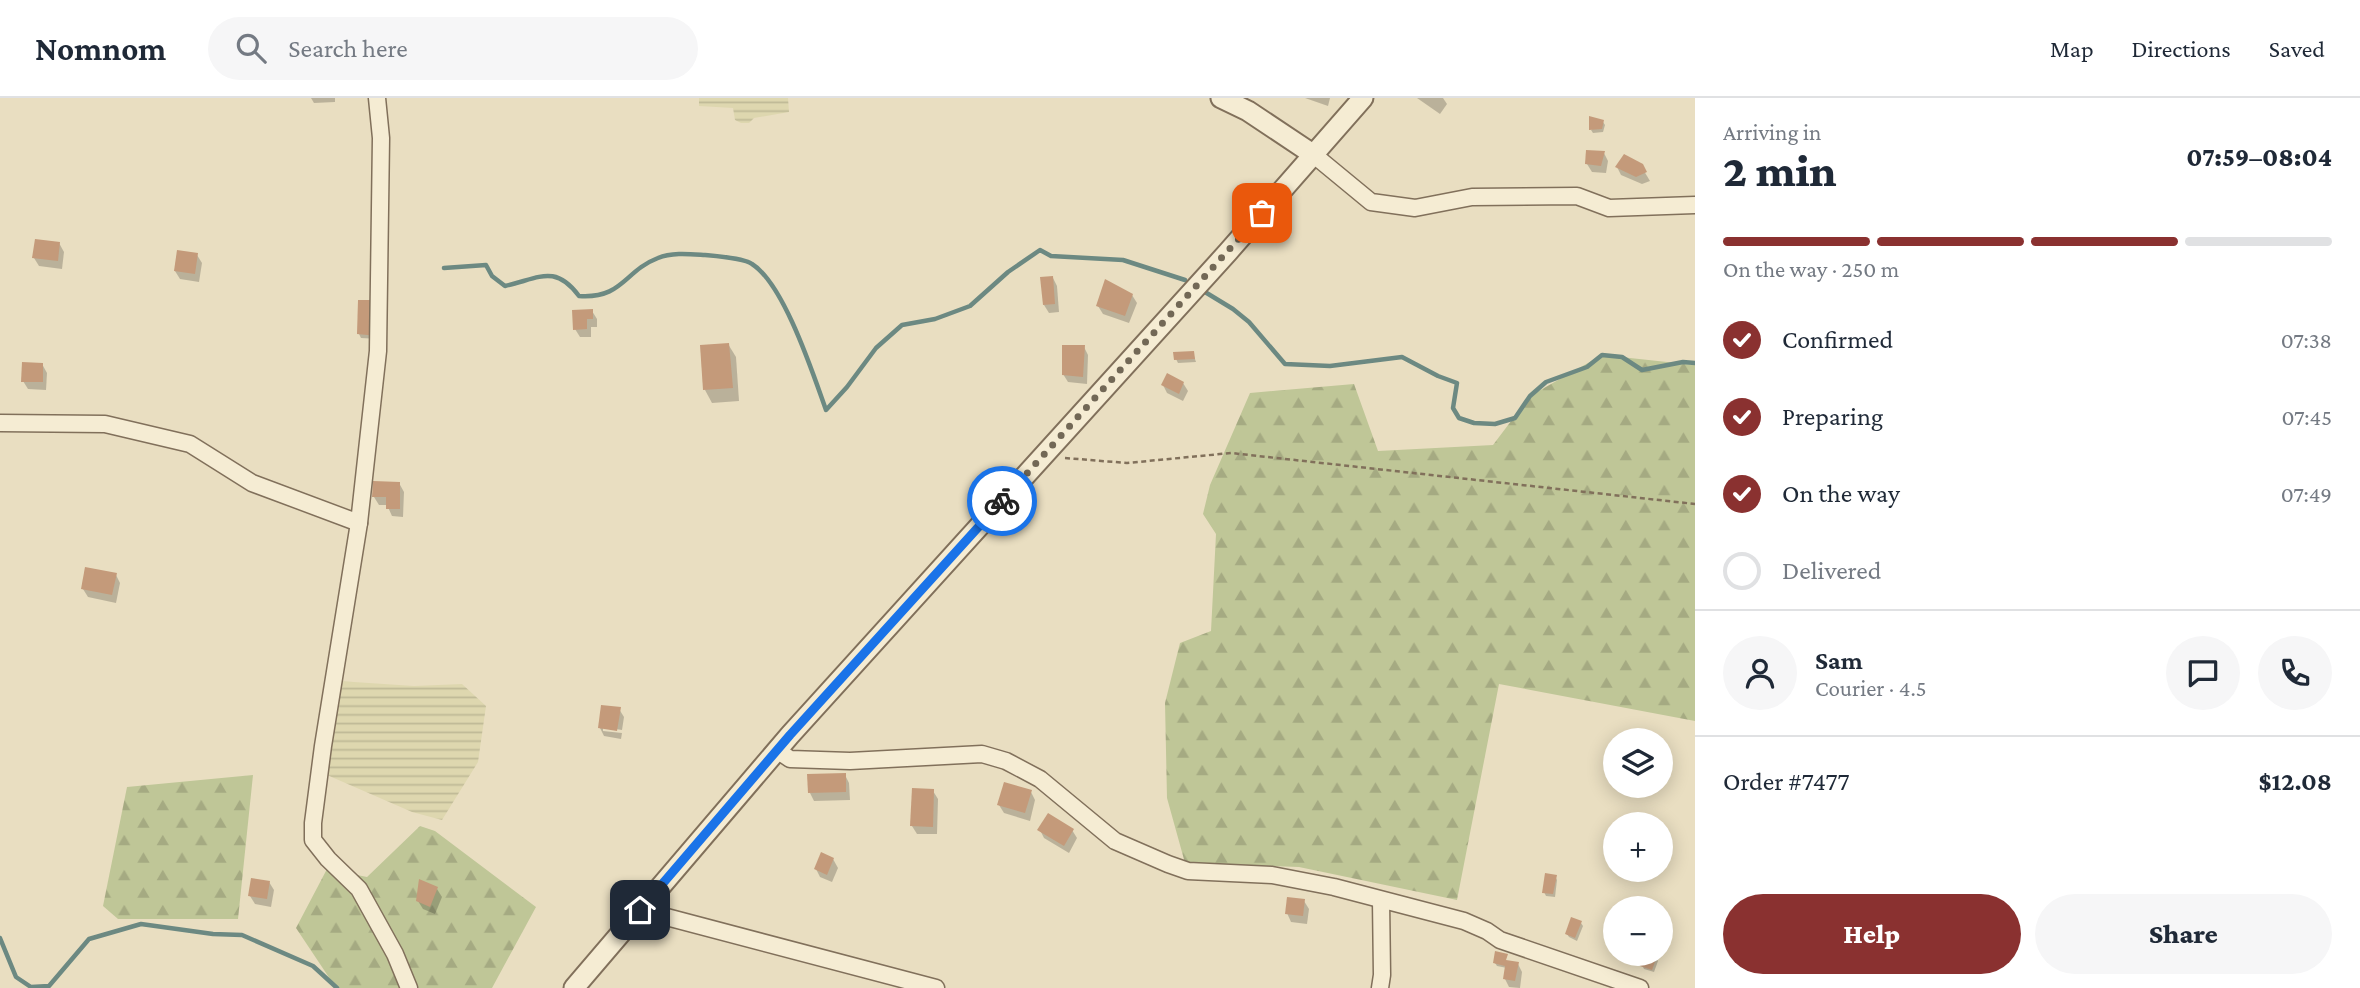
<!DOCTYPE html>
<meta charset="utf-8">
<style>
body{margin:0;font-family:"Crimson Pro",serif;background:#f6f6f7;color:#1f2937;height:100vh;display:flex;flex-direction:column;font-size:26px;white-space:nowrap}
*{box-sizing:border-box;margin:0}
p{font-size:23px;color:#747a83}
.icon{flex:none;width:38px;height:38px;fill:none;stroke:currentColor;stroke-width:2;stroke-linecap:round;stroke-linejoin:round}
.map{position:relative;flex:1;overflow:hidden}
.side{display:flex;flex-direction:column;background:#fff;width:665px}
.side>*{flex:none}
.buttons{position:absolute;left:1603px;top:630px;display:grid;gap:14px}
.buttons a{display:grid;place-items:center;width:70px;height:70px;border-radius:50%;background:#fff;box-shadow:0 4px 18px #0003;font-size:35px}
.pin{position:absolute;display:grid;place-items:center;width:60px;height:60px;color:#fff;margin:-30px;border-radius:14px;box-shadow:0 4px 10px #0006}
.courier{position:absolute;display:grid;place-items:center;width:70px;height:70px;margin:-35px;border:5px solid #1a73e8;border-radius:50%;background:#fff;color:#222;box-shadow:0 2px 9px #0007}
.headline em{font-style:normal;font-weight:800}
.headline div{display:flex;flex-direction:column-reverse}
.headline{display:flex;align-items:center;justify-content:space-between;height:119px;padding:0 28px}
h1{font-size:46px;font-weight:800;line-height:52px}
.bar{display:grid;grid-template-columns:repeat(4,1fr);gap:10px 7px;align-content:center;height:84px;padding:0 28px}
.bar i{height:9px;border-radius:5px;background:#e0e1e3}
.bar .current{background:#8a3130}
.bar p{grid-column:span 4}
.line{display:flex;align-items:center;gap:18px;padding:0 28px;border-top:2px solid #e0e1e3}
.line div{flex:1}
.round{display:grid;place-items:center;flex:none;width:74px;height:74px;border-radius:37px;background:#f6f6f7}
ol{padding:0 28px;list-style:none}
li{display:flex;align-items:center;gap:21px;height:77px}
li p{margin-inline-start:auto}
li .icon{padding:7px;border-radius:50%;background:#8a3130;color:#fff;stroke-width:4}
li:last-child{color:#747a83}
li i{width:38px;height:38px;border:4px solid #e0e1e3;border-radius:50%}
.action{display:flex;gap:14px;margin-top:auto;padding:14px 28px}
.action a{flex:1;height:80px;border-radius:42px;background:#8a3130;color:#fff;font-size:28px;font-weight:800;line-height:80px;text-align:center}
.action a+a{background:#f6f6f7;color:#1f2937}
header{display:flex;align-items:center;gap:42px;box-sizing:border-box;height:98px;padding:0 35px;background:#fff;border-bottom:2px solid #e0e1e3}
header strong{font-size:33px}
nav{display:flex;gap:38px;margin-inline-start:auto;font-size:24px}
.search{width:490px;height:63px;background:#f6f6f7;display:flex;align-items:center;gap:18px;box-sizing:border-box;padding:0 24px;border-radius:38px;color:#747a83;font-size:26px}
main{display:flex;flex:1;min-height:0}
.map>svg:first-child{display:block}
.farmland{fill:url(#farmland-rules)}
.forest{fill:url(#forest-firs)}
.shadow{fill:#0003}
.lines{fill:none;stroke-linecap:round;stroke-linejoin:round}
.stream{stroke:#6c8982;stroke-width:4.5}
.building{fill:#c49a7a}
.minor-casing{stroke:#81705b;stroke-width:19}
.tertiary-casing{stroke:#81705b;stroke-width:23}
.path{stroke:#81705b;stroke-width:2.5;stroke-dasharray:5 3.5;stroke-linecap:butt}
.minor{stroke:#f5ecd3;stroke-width:16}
.tertiary{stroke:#f5ecd3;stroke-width:19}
.done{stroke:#726856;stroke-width:7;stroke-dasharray:0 12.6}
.route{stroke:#1a73e8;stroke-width:9}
</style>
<header>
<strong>Nomnom</strong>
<div class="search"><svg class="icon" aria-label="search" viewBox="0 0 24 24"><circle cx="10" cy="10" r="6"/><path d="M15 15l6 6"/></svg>Search here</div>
<nav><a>Map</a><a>Directions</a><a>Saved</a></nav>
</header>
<main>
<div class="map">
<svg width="1695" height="890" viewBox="0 0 1695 890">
<defs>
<pattern id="farmland-rules" width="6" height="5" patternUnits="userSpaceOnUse" patternTransform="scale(1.75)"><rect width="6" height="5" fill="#ded7af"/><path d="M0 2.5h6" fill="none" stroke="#bfb996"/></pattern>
<pattern id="forest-firs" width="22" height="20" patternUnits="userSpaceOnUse" patternTransform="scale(1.75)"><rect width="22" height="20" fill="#bfc697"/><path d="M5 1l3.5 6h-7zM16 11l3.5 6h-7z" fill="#a5aa82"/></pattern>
</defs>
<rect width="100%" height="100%" fill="#e9dec1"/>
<g class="farmland">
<polygon points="699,0 788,0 789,14 754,20 749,25 741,25 735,22 733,10 699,8"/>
<polygon points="339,583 414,588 462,586 486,608 478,664 442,722 412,714 327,677"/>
</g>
<g class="forest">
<polygon points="1602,257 1695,267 1695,623 1499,586 1457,802 1299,769 1185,765 1167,700 1165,605 1180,545 1211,533 1216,436 1203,416 1210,387 1250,295 1354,286 1378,353 1493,347 1530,298"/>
<polygon points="253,677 238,821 118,821 103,808 127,689"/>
<polygon points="420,728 435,733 536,809 492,890 336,890 296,830 327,771 367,779"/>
</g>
<g class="shadow">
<polygon points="311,0 335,0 335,4 314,5"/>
<polygon points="1305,0 1330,0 1328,8"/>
<polygon points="1417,0 1443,0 1447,6 1440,16"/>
<polygon points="1603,24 1605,27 1603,34 1593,35 1591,32"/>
<polygon points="1604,55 1608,63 1606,75 1592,74 1587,66"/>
<polygon points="1641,68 1650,83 1642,86 1621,77 1617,69"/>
<polygon points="59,145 64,154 62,171 39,168 34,160"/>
<polygon points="197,157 202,165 199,184 180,181 175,173"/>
<polygon points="1053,180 1057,188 1059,214 1049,215 1044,207"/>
<polygon points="1132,197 1137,205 1129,225 1103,216 1098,208"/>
<polygon points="378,204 379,241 361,240 359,236"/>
<polygon points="592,213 597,221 597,229 591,229 591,239 580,239 575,231"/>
<polygon points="728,246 736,259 739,303 712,305 705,292"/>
<polygon points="1084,249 1088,257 1087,286 1068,284 1063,276"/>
<polygon points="1193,255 1196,264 1178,265 1176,261"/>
<polygon points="42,266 47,275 46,292 28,291 23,283"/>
<polygon points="1183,285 1188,293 1183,303 1167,295 1163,287"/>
<polygon points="399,385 404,394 403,419 392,418 387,407 379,407 374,399"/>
<polygon points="116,477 120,485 116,505 88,499 83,491"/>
<polygon points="619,611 624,619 622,632 603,629 603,633 622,635 621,641 604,638 600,630"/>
<polygon points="845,677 849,685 850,702 814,703 810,695"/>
<polygon points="933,693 938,701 937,736 917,736 912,728"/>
<polygon points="1031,694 1035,702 1030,723 1004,715 999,707"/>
<polygon points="1040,732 1072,732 1077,740 1069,755 1044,740"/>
<polygon points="833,761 838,770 832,784 820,779 816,771"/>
<polygon points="1555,778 1557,782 1555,799 1546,798 1544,794"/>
<polygon points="269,784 274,792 271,809 255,806 250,798"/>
<polygon points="437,791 442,799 435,816 423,811 418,803"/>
<polygon points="1304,803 1309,811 1307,826 1291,824 1287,815"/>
<polygon points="1581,825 1583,828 1577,843 1569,839 1567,836"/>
<polygon points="1646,856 1656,859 1658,863 1654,874 1644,871 1642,867"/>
<polygon points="1509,861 1508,864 1518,866 1522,874 1520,890 1509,889 1505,881 1507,870 1497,868 1495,865 1508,864"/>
</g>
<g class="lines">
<g class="stream">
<path d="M444,170L486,167L492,178L505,188C540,180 555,166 579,198C623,201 624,173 658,160C672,154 690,156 705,157C716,158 744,160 752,166C784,186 813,276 826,312L847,289L876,250L902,227L935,221L970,208L1008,174L1040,152L1051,158L1123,162L1185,182"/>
<polyline points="1205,194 1233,211 1249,224 1285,266 1330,268 1402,259 1438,278 1457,285 1453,310 1459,320 1474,325 1495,326 1515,320 1530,298 1546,284 1587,269 1602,257 1622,259 1642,272 1683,264 1695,265"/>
<polyline points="0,840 16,879 31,889 49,888 89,841 141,826 213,836 242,837 313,868 337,890"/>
</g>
</g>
<g class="building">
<polygon points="1589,18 1604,22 1602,31 1589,32"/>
<polygon points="1586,52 1605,53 1601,68 1585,66"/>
<polygon points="1624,56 1643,66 1647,74 1636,79 1615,69"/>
<polygon points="35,141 60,144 58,163 32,160"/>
<polygon points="177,152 198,155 195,176 174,173"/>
<polygon points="1053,178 1055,206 1043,207 1040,179"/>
<polygon points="1105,181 1133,196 1125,218 1096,208"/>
<polygon points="358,202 379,202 378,238 357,236"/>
<polygon points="593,211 593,221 587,221 587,231 573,232 572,212"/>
<polygon points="729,245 733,290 703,292 700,247"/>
<polygon points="1062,247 1085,247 1083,279 1062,277"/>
<polygon points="1194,253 1195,261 1174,262 1173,254"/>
<polygon points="22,264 43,265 43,284 21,284"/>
<polygon points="1167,275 1184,284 1179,296 1161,287"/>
<polygon points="373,383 400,384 400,411 386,411 386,399 372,399"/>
<polygon points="85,469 117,475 112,497 81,491"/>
<polygon points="601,607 621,609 617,633 598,630"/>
<polygon points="846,675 846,694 808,695 807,676"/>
<polygon points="1004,684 1032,692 1025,715 997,707"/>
<polygon points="912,690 934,691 933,729 910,728"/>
<polygon points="1048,715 1074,731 1064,748 1037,732"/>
<polygon points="821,754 834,760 827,777 814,771"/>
<polygon points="1545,775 1557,777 1553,796 1542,795"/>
<polygon points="251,780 270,783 267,801 248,798"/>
<polygon points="419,781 438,789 430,809 416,803"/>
<polygon points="1287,799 1305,801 1303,818 1285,816"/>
<polygon points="1571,819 1582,823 1575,840 1565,836"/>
<polygon points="1495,853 1508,856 1506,862 1519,864 1515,883 1503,881 1505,868 1493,865"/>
<polygon points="1644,856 1657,858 1652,872 1640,868"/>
</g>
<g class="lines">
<defs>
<g id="minor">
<polyline points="1314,57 1371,104 1415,110 1472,99 1577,98 1609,110 1695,107"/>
<polyline points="0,325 105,326 190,346 252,385 359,425 378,253 381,40 377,0"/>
<polyline points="359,425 323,648 313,725 313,742 328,761 359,791 395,856 409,890"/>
<polyline points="777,652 790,661 850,663 982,656 1006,663 1040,681 1115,743 1168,766 1188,773 1272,777 1334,789 1464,823 1487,833 1500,842 1640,890"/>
<polyline points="640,812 936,890"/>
<polyline points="1380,890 1382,877 1381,802"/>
</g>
<g id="tertiary">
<polyline points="1221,0 1248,13 1314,57"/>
<polyline points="574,890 790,637 1228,154 1363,0"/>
</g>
</defs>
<use href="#minor" class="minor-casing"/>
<use href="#tertiary" class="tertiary-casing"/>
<polyline class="path" points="1065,360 1127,365 1231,355 1695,406"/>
<use href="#minor" class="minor"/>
<use href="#tertiary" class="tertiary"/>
</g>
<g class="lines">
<polyline class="done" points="1002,403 1262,115"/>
<polyline class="route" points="640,812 790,637 1002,403"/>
</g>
</svg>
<div class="buttons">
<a><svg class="icon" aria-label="layers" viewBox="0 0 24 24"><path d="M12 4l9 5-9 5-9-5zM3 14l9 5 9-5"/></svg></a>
<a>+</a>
<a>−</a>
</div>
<div class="pin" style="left:1262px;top:115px;background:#ea580c"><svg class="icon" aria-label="bag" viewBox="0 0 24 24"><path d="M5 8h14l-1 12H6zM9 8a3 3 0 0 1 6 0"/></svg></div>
<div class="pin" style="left:640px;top:812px;background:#1f2937"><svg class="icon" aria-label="home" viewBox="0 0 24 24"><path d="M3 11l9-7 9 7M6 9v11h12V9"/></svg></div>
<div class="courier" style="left:1002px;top:403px"><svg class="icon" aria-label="bike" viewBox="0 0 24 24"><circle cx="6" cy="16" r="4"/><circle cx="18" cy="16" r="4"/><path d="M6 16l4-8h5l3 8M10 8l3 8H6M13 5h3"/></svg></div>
</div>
<section class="side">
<div class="headline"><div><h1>2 min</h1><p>Arriving in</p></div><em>07:59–08:04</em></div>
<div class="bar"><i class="current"></i><i class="current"></i><i class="current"></i><i></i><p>On the way · 250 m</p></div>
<ol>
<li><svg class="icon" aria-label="check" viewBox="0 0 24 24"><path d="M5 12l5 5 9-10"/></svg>Confirmed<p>07:38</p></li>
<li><svg class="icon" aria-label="check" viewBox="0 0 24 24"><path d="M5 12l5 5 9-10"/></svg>Preparing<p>07:45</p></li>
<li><svg class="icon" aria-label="check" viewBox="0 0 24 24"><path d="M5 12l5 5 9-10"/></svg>On the way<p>07:49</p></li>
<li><i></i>Delivered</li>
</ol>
<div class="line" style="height:126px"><a class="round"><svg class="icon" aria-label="person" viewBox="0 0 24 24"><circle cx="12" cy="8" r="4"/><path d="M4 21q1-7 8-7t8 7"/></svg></a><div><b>Sam</b><p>Courier · 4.5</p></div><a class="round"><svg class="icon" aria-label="chat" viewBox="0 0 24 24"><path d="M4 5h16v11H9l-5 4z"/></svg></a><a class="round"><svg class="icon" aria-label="phone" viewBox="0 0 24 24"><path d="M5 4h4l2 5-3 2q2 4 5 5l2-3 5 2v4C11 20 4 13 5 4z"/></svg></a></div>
<div class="line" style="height:91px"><div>Order #7477</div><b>$12.08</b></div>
<div class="action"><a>Help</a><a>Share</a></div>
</section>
</main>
